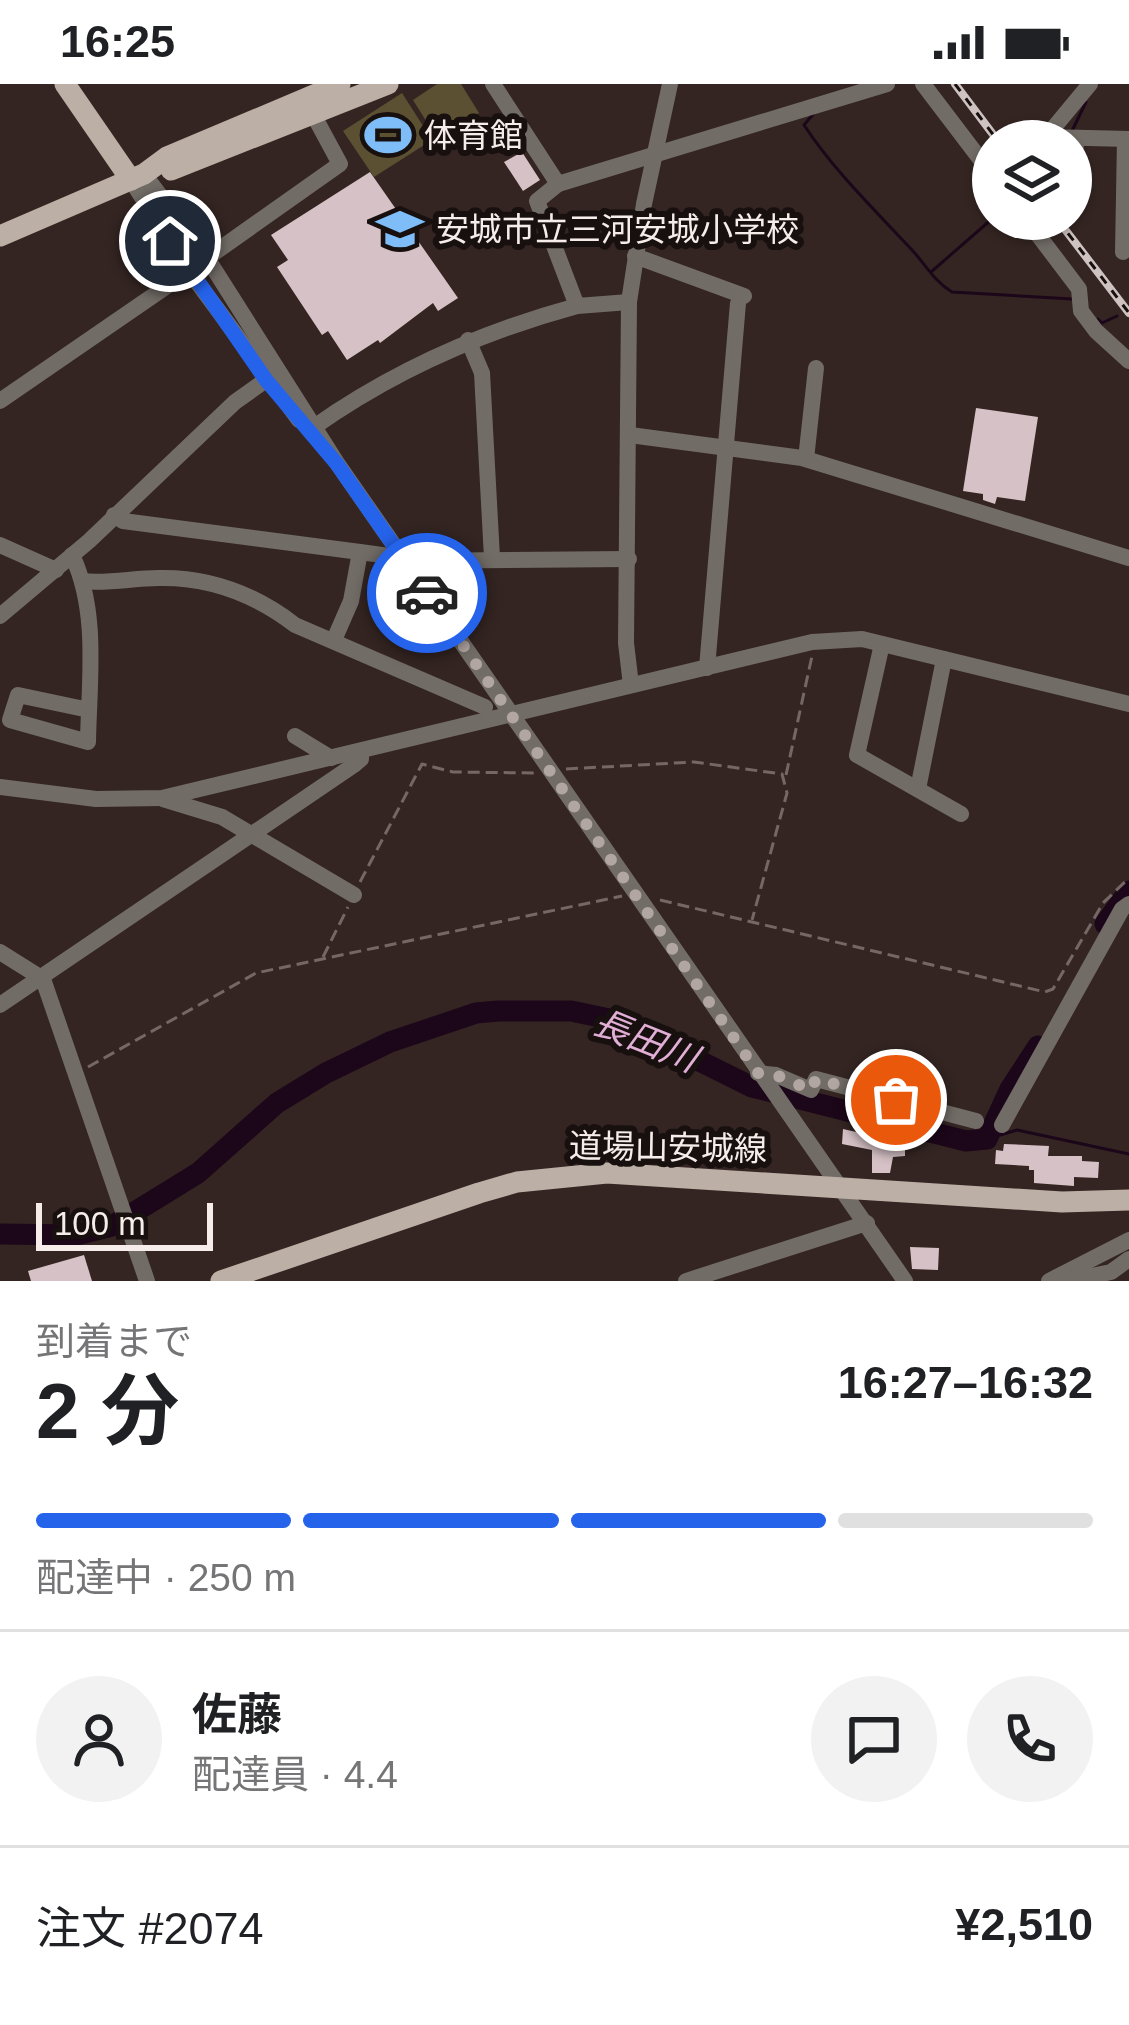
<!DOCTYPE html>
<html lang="ja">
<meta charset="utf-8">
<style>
body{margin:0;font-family:Helvetica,"Noto Sans JP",sans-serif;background:#f2f2f2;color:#202124;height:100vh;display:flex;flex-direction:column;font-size:45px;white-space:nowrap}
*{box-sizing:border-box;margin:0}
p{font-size:39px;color:#757577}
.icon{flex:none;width:66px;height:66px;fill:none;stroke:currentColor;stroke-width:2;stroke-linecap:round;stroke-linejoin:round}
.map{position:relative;height:1197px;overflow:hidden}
.drawer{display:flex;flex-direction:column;background:#fff;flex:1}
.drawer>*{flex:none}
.fabs{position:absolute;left:972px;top:36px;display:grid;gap:24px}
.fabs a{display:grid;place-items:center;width:120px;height:120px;border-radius:50%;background:#fff;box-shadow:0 3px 9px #0004;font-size:60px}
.scale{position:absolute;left:36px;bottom:30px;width:177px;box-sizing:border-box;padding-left:12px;border:6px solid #f6ece9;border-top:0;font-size:33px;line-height:42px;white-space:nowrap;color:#f6ece9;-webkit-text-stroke:9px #17100e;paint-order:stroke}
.pin{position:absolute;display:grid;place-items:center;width:102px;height:102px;color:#fff;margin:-51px;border:6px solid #fff;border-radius:50%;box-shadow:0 3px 12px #0007}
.courier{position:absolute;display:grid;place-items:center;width:120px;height:120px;margin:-60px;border:9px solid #2563eb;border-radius:50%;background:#fff;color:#222;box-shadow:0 3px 15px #0007}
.head em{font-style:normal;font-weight:700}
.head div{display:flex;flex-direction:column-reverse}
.head{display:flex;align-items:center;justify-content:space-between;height:204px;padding:0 36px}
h1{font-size:78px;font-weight:700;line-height:90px}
.bar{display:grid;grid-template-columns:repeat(4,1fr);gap:18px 12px;align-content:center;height:144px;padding:0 36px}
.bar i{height:15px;border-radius:9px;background:#e0e0e0}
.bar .current{background:#2563eb}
.bar p{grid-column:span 4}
.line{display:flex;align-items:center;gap:30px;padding:0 36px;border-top:3px solid #e0e0e0}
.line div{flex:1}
.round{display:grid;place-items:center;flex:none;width:126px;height:126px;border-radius:63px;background:#f2f2f2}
.status{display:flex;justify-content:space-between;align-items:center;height:84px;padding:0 60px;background:#fff;direction:ltr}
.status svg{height:33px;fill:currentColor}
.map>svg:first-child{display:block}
.green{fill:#5c5032}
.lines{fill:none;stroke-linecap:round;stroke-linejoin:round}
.stream{stroke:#1c0619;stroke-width:3}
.river{stroke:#1c0619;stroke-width:21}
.building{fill:#d6c2c6}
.path{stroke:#746764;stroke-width:3;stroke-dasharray:12 6;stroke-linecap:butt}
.minor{stroke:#726c67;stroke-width:16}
.major{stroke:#bcafa5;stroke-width:21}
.rail-casing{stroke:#cec3c0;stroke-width:8}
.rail{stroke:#17100e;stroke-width:3;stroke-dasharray:9;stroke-linecap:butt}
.done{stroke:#b2a6a3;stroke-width:12;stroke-dasharray:0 21.6}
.route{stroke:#2563eb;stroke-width:15}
.labels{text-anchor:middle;stroke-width:12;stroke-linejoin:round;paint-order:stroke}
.poi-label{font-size:33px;fill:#f6ece9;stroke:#17100e;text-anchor:start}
.street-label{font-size:33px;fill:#f6ece9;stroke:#17100e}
.water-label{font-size:36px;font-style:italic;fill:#e1aed6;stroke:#17100e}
</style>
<div class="status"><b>16:25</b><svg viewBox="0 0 49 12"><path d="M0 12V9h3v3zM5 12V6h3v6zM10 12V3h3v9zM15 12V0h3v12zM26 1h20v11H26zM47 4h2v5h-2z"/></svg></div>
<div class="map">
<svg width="1129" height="1197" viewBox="0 0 1129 1197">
<rect width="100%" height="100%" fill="#342522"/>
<g class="green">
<polygon points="437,0 461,0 479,29 438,56 413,16"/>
<polygon points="402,9 432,56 374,93 343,47"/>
</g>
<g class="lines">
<g class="stream">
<path d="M815,28L804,41C835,88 874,125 912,166C926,181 934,197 952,208L1072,215"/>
<polyline points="1072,47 1086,18"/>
<polyline points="931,188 993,134"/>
<polyline points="1098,235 1102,239 1117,232"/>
<polyline points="987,1055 1017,1046 1129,1070"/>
</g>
<g class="river">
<polyline points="1105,840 1129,807"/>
<polyline points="0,1150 76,1151 112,1142 198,1089 277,1019 326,989 390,958 476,929 498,927 571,927 619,937 752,1003 966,1057 987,1055 1010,1005 1038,962"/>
</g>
</g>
<g class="building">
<polygon points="522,68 540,96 523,107 504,78"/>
<polygon points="370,88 458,214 438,227 433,219 380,259 378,256 347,276 328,247 322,251 277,183 288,176 271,151"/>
<polygon points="976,324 1038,333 1025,417 997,413 995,420 983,416 983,410 963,407"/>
<polygon points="843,1045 870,1051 870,1055 893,1055 893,1061 905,1061 905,1072 893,1073 890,1089 872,1089 872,1066 842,1060"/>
<polygon points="1004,1060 1049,1062 1048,1072 1082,1072 1082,1077 1099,1078 1098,1094 1074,1093 1074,1102 1034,1099 1034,1086 1029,1086 1029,1082 995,1080 996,1066 1003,1067"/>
<polygon points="910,1163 939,1164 938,1186 912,1185"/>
<polygon points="84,1171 92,1197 31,1197 28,1187"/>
</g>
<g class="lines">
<g class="path">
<polyline points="566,685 694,678 782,690 787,709 752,836"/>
<polyline points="786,691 812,572"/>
<polyline points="360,798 422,680 453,688 536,689"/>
<polyline points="660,816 1045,908 1053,905 1103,819 1129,794"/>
<polyline points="323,873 348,823"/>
<polyline points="88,983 256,889 622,812"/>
</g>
<g class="minor">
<polyline points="493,0 558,100 887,0"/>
<polyline points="923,0 993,92"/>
<polyline points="1090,0 1046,53 1129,55"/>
<polyline points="144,90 207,174 337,379 905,1197"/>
<polyline points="131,96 189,187 299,336"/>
<polyline points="558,100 537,117 577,222 629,218"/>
<polyline points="1075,109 1076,54"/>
<polyline points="1026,135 1079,205 1081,227 1096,247 1129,277"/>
<polyline points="1123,168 1125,55"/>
<polyline points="635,172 744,212"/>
<polyline points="207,174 340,80 313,30"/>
<polyline points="468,256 482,289 492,474"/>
<polyline points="0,317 189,187"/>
<path d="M314,343C395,286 481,248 577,222"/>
<polyline points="630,351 802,374 1129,474"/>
<polyline points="806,375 816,284"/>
<polyline points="114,431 123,437 360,468 389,472 399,468"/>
<polyline points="0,461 56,486"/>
<path d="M72,471C99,528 89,597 88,658L10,636L18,611L89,626"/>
<polyline points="405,477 629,475"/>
<path d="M82,497C108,500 133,494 159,494C210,493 256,511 295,541L485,623"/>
<polyline points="0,532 89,457 235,318 266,296"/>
<polyline points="334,556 351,517 360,468"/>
<polyline points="882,560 857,671 961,730"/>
<polyline points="707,584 738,219"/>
<polyline points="631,601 626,559 629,218 644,120 670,0"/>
<polyline points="295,652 331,674"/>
<polyline points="0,703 96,715 162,714 812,558 862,555 1129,620"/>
<polyline points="918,705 944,575"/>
<polyline points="163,715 222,733 354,811"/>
<polyline points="0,868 43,895 147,1197"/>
<polyline points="0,921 354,681 361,675 361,667"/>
<polyline points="758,989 776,991 811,1006 816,995 976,1037"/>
<polyline points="1002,1041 1122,825 1129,820"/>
<polyline points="686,1197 867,1139"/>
<polyline points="1049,1197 1129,1156"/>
<polyline points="1067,1197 1111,1188 1129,1175"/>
</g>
<g class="major">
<polyline points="65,0 131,96"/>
<polyline points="171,86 388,0"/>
<polyline points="0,152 144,90 167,73 340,0"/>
<polyline points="221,1197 479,1109 517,1098 607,1089 1062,1118 1129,1116"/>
</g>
<defs>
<g id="rail">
<polyline points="955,0 998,57"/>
<polyline points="1057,135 1129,229"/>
</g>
</defs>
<use href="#rail" class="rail-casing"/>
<use href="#rail" class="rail"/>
</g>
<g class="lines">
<polyline class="done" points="427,509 758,989 776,991 811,1006 816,995 896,1016"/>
<polyline class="route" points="170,157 266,296 337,380 427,509"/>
</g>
<defs>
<symbol id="stadium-bare" viewBox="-9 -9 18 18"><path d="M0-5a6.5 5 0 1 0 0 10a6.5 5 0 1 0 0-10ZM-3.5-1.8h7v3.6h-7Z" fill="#7fbdf9" stroke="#17100e" stroke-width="2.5" paint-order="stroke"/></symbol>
<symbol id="school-bare" viewBox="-9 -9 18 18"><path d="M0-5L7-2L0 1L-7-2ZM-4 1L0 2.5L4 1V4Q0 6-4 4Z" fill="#7fbdf9" stroke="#17100e" stroke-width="2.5" paint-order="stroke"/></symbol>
</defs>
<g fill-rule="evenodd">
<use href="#stadium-bare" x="355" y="18" width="66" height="66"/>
<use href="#school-bare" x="367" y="112" width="66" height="66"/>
</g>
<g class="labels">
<g class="poi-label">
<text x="424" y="63">体育館</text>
<text x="436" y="157">安城市立三河安城小学校</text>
</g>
<g class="street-label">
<text transform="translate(668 1063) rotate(1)" y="12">道場山安城線</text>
</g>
<g class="water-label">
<text transform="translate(646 956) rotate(22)" y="13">長田川</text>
</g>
</g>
</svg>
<div class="fabs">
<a><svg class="icon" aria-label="layers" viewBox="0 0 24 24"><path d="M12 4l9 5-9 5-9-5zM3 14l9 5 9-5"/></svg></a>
</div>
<div class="scale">100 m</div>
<div class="pin" style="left:896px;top:1016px;background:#ea580c"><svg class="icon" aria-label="bag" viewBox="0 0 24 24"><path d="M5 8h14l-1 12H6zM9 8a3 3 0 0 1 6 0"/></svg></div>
<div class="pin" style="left:170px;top:157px;background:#1f2937"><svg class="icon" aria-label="home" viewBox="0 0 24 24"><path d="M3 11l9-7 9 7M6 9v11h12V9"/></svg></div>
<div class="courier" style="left:427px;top:509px"><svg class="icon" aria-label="car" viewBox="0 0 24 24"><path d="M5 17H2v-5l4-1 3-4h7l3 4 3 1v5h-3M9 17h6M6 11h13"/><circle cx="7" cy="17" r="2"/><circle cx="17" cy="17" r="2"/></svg></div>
</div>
<section class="drawer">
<div class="head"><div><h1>2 分</h1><p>到着まで</p></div><em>16:27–16:32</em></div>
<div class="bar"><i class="current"></i><i class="current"></i><i class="current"></i><i></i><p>配達中 · 250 m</p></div>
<div class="line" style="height:216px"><a class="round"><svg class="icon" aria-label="person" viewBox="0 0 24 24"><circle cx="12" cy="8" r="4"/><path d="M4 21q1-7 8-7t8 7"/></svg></a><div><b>佐藤</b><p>配達員 · 4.4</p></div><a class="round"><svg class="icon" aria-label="chat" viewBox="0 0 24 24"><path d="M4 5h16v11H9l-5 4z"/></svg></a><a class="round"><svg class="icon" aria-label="phone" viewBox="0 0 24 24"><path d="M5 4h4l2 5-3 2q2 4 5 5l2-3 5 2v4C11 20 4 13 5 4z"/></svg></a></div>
<div class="line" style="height:156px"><div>注文 #2074</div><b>¥2,510</b></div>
</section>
